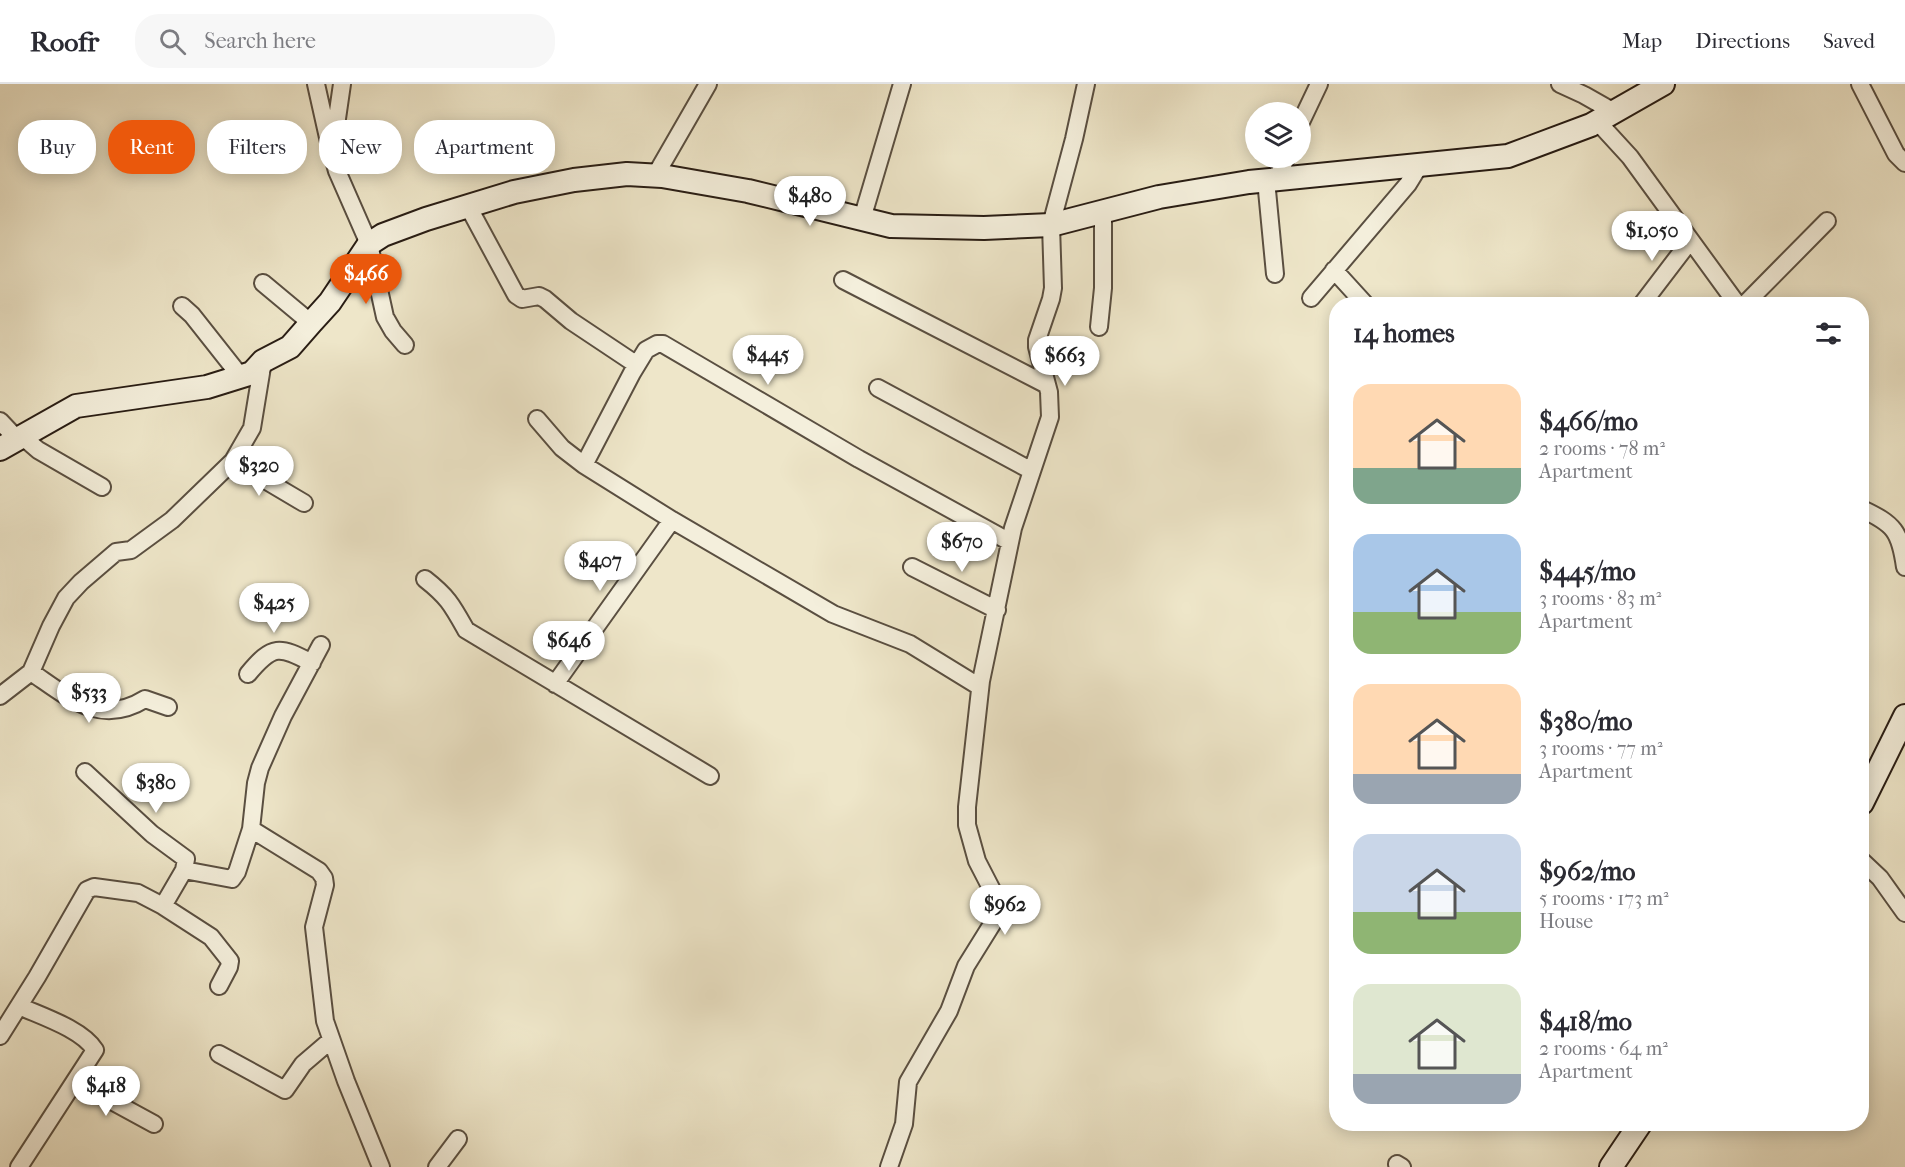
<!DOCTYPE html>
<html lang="en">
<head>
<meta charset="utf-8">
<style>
  body { margin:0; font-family:"IM FELL French Canon",serif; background:#f7f7f7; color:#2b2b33; height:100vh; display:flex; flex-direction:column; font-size:22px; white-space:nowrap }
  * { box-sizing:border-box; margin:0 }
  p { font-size:20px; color:#7c7c81 }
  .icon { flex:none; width:33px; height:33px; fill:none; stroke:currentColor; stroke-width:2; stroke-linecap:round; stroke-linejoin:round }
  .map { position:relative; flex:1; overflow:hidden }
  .sheet { position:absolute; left:1329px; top:213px; width:540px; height:834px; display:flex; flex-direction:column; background:#fff; border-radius:24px; box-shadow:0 3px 15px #0003 }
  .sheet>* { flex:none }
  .guide { position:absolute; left:18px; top:36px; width:570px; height:54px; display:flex; gap:12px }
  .buttons { position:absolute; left:1245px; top:18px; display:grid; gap:12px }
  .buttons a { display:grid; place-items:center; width:66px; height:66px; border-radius:50%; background:#fff; box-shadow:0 3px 15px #0003; font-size:30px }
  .price { position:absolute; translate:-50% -51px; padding:0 14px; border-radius:21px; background:#fff; color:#222; font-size:20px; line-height:39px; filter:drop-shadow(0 2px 3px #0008) }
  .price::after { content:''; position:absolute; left:50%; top:36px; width:18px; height:14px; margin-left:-9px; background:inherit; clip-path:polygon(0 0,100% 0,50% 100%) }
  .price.on { background:#ea580c; color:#fff }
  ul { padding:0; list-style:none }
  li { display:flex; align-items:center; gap:18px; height:150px; padding:0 24px }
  li span { display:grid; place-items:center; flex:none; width:168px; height:120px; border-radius:18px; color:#555 }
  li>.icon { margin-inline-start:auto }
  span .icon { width:72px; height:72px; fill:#fffc; stroke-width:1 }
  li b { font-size:26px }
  h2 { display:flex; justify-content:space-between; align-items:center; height:72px; padding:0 24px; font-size:26px }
  .pill { padding:0 21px; border-radius:24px; background:#fff; box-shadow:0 3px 15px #0003; font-size:21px; line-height:54px }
  .pill.on { background:#ea580c; color:#fff }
  header { display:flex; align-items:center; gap:36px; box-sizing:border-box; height:84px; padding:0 30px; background:#fff; border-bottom:2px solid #e1e1e2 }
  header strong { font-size:28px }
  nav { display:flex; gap:33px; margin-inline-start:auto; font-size:21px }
  .search { width:420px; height:54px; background:#f7f7f7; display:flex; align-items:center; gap:15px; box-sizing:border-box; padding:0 21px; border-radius:24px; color:#7c7c81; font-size:22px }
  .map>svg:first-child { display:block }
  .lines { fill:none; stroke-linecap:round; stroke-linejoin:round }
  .street-casing { stroke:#5a4f41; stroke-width:20 }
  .secondary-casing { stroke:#291d14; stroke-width:26 }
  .street { stroke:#f4efdc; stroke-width:16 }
  .secondary { stroke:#f4efdc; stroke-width:22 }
</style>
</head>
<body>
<header>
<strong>Roofr</strong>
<div class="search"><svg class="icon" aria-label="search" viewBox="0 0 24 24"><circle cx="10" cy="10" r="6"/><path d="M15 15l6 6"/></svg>Search here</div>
<nav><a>Map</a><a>Directions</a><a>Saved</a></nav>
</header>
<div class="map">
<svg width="1905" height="1083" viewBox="0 0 1905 1083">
  <rect width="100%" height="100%" fill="#eee6c9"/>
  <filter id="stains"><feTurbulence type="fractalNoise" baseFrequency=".00333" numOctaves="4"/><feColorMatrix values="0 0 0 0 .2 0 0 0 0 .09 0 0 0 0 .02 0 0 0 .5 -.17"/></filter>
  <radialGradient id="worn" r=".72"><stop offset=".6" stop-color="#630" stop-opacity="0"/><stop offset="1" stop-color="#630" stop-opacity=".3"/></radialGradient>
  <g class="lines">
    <g class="street-casing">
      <path id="street" d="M316,0L329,58
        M342,0L332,69L337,87L369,160L385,233L393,247L405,261
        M1560,0L1584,11L1614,28
        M1860,0L1896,70L1905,79
        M1597,37L1630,73L1737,220
        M1300,40L1319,0
        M655,92L708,0
        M1277,95L1286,74
        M1266,96L1275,190
        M468,122L516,211L522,215L539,212L545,215L571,237L637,281
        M862,135L902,0
        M1334,186L1365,220
        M843,196L1047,301
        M263,199L311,239
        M1311,214L1408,100L1419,82
        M1642,220L1690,157
        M1745,220L1827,137
        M182,222L192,231L241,293
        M1099,243L1103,204V127
        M878,304L1032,387
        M537,335L562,364L584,381L672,436L833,530L910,560L980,603
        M0,337L18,356
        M23,353L38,366L102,403
        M233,377L304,419
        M584,381L632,289L646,266L657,260H663L859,375L1010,458
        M1862,425C1894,440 1900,447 1905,483
        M912,483L997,526
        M425,495C448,513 452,521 466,546L710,692
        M31,588C68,613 100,643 145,615L168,623
        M248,590C273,560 279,562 312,579
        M555,600L672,436
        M0,612L31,588L51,542L66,514L81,498L116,468L131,466L172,436L233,377L252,344L263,277
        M85,688L152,750L186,775L184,786
        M251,745L319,787L324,794L325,801L314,843L325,937L346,997L381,1083
        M1862,777L1880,794L1905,829
        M163,822L184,786L232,795L237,788L251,745L256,699L260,684L283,632L321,561
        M19,922C41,932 82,945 95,966L19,1083
        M0,952L37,893L87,806L94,803L138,809L163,822L211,853L230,877L229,883L219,902
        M219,970L285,1006L303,980L331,956
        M75,997L154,1040
        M1397,1080L1402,1083
        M437,1083L458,1055
        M889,1083L904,1040L908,998L949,927L966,882L994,837L993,808L977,777L967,741V723L981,597L1013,444L1050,333L1049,308L1037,263V256L1051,215L1053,204L1051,141L1074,55L1086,0"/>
    </g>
    <g class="secondary-casing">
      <path id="secondary" d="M0,365L76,322L207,303L252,289L263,277L290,263L311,239L330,218L369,160L383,151L426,135L514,108L574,96L627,90L662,92L748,107L891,142L984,144L1051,141L1159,113L1249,98L1508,72L1591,41L1663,0
        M1862,719L1905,632
        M1611,1083L1640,1040"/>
    </g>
    <use href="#street" class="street"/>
    <use href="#secondary" class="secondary"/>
  </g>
  <rect width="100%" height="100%" filter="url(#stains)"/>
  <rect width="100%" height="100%" fill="url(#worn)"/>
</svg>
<div class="buttons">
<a><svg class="icon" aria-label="layers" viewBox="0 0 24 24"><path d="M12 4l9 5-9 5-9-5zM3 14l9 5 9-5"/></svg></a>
</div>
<b class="price" style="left:810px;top:143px">$480</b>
<b class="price" style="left:1652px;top:178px">$1,050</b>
<b class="price on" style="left:366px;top:221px">$466</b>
<b class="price" style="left:768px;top:302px">$445</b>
<b class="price" style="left:1065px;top:303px">$663</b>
<b class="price" style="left:259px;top:413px">$320</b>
<b class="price" style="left:962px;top:489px">$670</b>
<b class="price" style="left:600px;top:508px">$407</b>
<b class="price" style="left:274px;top:550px">$425</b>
<b class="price" style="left:569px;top:588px">$646</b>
<b class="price" style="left:89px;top:640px">$533</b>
<b class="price" style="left:156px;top:730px">$380</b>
<b class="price" style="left:1005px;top:852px">$962</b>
<b class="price" style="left:106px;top:1033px">$418</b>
<div class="guide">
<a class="pill">Buy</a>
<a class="pill on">Rent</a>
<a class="pill">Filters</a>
<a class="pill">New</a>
<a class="pill">Apartment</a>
</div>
<section class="sheet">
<h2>14 homes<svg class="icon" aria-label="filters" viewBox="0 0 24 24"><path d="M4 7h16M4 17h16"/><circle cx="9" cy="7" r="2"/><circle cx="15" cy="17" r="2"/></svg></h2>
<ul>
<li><span style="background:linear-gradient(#ffd9b3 70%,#7fa58c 0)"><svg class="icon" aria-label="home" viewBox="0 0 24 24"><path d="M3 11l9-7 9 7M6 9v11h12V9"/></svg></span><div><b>$466/mo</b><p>2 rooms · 78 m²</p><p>Apartment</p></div></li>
<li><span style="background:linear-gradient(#a9c7e8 65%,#8fb573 0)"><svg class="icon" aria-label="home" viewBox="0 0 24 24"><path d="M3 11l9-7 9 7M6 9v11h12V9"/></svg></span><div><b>$445/mo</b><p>3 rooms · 83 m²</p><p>Apartment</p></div></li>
<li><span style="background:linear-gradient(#ffd9b3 75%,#9aa5b1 0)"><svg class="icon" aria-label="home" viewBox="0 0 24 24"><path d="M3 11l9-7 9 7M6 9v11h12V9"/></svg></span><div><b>$380/mo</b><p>3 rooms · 77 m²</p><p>Apartment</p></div></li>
<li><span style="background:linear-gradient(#c9d6e8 65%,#8fb573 0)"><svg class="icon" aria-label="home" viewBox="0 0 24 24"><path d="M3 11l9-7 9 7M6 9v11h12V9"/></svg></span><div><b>$962/mo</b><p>5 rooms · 173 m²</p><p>House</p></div></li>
<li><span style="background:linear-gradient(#dfe7d0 75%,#9aa5b1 0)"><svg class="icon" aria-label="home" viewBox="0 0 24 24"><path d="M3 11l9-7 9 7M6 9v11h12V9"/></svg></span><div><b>$418/mo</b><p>2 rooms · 64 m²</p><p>Apartment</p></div></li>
</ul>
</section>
</div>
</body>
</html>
